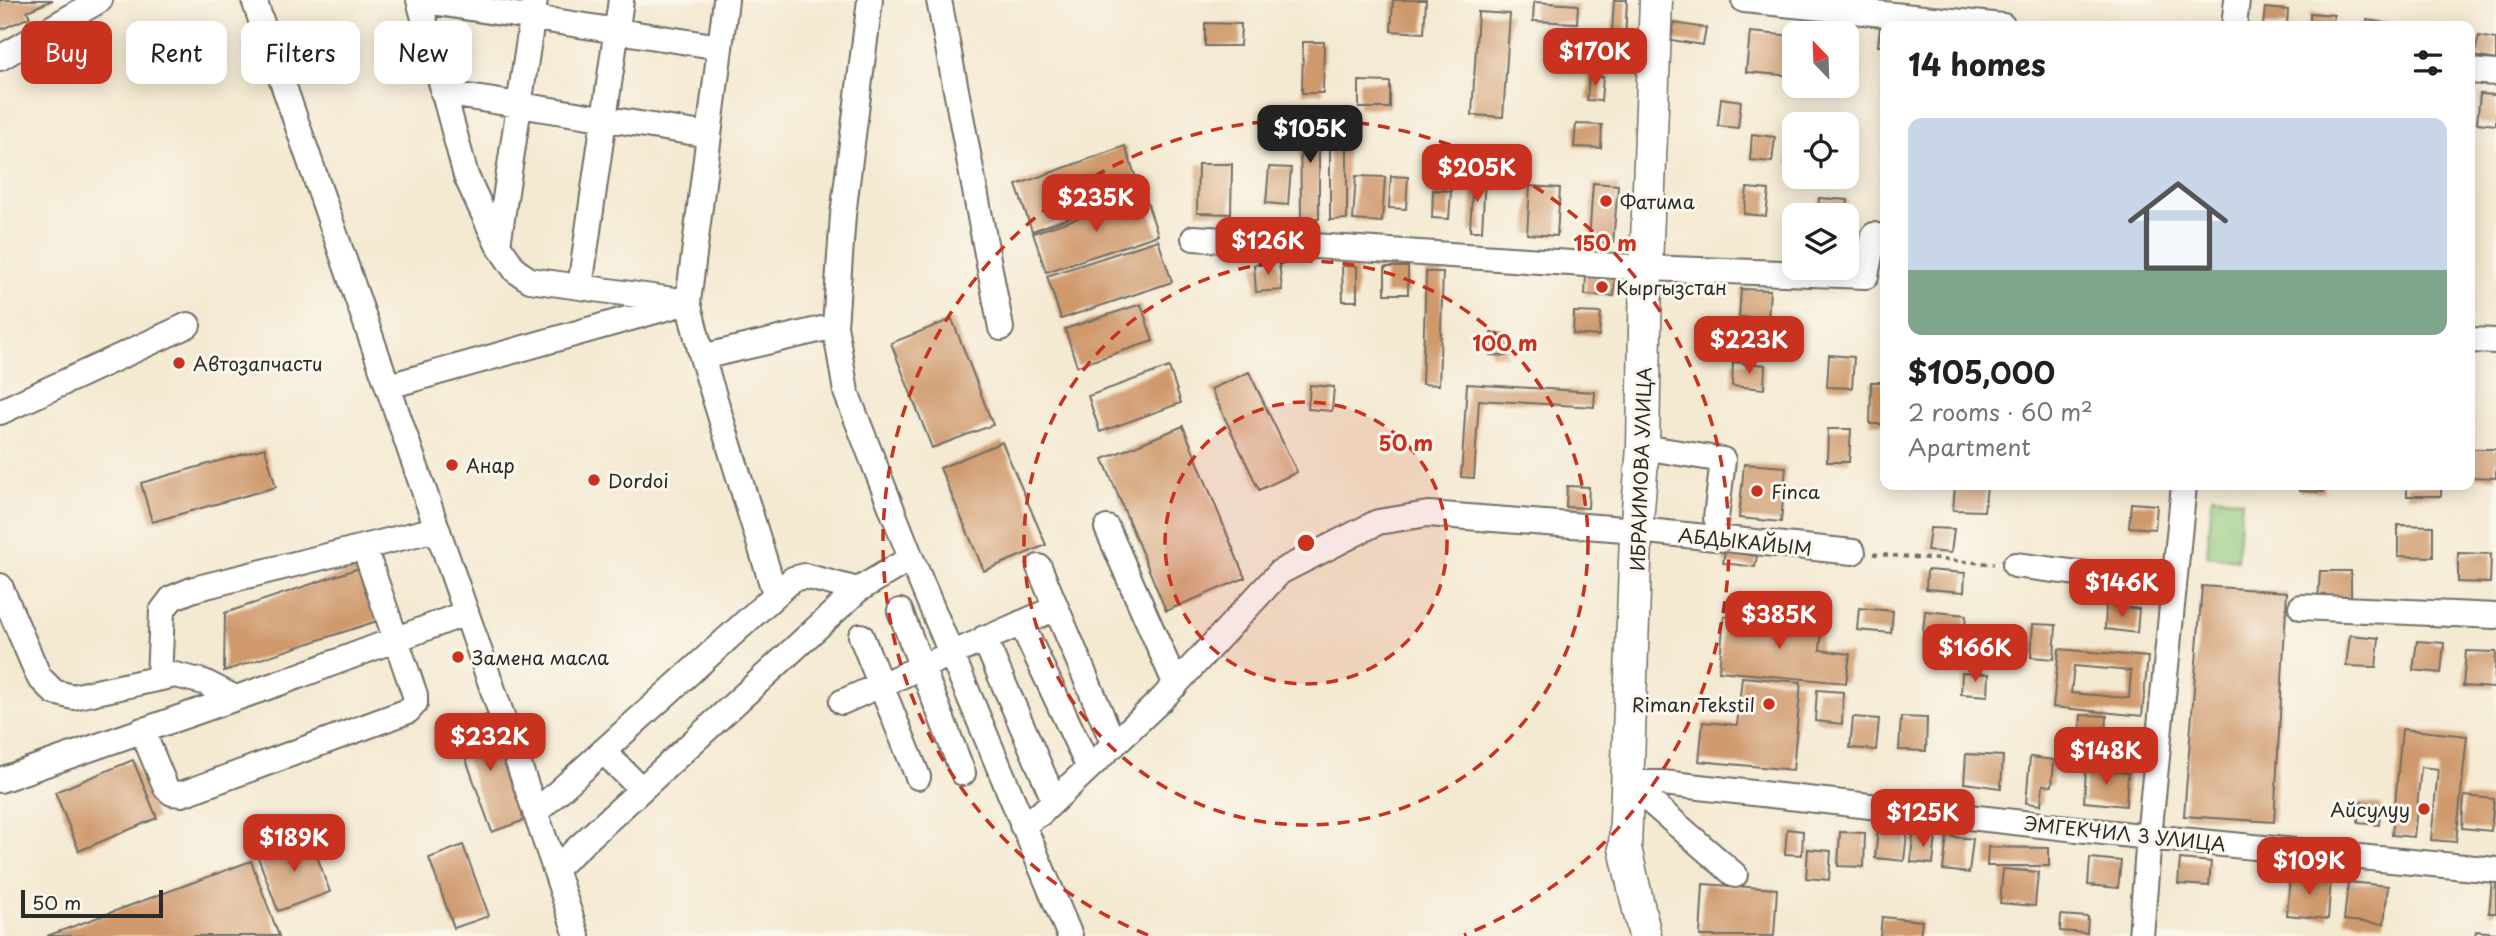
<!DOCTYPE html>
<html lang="en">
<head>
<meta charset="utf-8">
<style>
  body { margin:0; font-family:"Playpen Sans",sans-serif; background:#f2f2f2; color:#202124; height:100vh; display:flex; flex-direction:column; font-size:26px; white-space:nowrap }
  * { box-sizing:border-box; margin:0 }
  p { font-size:23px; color:#757577 }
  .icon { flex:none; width:38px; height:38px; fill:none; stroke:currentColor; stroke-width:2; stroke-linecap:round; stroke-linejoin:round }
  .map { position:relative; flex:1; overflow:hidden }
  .drawer { position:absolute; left:1880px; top:21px; width:595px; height:469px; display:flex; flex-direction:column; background:#fff; border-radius:14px; box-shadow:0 4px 18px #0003 }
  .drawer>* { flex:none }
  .top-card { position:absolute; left:21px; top:21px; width:665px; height:63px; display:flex; gap:14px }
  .needle { width:46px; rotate:337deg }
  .fabs { position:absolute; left:1782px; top:21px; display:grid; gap:14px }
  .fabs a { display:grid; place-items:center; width:77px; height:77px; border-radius:14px; background:#fff; box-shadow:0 4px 18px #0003; font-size:35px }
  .scale { position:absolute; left:21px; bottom:18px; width:142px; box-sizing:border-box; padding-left:7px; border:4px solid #2b2b2b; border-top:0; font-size:19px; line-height:24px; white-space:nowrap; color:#2b2b2b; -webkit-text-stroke:5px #fbf7ec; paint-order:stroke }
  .price { position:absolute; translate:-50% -60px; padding:0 16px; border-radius:14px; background:#c8321e; color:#fff; font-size:23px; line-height:46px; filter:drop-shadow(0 2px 4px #0008) }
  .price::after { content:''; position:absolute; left:50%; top:42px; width:21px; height:16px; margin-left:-10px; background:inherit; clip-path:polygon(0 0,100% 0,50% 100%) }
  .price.selected { background:#222; color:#fff }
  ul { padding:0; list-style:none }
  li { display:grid; align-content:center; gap:14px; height:371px; padding:0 28px }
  li span { display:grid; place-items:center; height:217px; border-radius:14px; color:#555 }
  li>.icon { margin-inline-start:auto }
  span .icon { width:126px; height:126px; fill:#fffc; stroke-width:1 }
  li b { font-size:30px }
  h2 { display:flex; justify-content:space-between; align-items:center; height:84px; padding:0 28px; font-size:30px }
  .pill { padding:0 24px; border-radius:14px; background:#fff; box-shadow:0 4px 18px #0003; font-size:24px; line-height:63px }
  .pill.selected { background:#c8321e; color:#fff }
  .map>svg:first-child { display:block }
  .green { fill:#92c87b; stroke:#5e7a53; stroke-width:2 }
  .building { fill:#cf996c; fill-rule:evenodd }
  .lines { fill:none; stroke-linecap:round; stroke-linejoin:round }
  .minor-casing { stroke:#716e65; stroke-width:28 }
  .major-casing { stroke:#716e65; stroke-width:35 }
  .path { stroke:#716e65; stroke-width:3.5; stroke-dasharray:5 5; stroke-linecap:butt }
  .minor { stroke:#fff; stroke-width:24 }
  .major { stroke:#fff; stroke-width:32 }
  .ring { fill:none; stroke:#c8321e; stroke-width:3.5; stroke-dasharray:12 9 }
  .poi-dot { fill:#c8321e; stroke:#fbf7ec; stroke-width:2.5 }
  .labels { text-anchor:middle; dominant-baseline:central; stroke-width:6; stroke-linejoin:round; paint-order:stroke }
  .poi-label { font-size:19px; fill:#2b2b2b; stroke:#fbf7ec; text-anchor:start }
  .street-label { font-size:19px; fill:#2b2b2b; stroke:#fbf7ec }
  .centre { fill:#c8321e; stroke:#fbf7ec; stroke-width:3.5 }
  .ring-label { font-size:21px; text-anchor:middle; font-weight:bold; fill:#c8321e; stroke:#fbf7ec; stroke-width:6; stroke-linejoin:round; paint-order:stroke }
</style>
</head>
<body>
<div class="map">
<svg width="2496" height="936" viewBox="0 0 2496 936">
  <rect width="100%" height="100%" fill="#fbf7ec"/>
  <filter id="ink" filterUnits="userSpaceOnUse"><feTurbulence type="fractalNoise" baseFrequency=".0143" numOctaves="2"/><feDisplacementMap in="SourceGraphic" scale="14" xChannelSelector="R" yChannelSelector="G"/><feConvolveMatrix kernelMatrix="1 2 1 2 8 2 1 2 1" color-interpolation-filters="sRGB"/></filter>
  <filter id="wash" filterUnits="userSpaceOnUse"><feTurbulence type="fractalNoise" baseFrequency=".00686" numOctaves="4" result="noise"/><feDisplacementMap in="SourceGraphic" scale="28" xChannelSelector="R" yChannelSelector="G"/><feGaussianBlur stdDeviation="1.57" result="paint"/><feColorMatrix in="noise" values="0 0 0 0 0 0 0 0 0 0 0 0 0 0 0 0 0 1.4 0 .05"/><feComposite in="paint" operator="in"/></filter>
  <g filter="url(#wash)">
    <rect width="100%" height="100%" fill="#f4e9d1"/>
    <path class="green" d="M2212,496L2242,500L2237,560L2207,556Z"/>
    <g id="blocks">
      <path class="building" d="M0,0H53L27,11L30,17L0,30Z
        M1393,0H1426L1424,33L1391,31Z
        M1614,0H1627L1624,62H1610Z
        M1534,2L1578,5L1577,23L1533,21Z
        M2265,8L2288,10L2287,26H2263Z
        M1478,12L1510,14L1503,117L1472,115Z
        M2310,13L2334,15L2332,26H2310Z
        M1881,20L1885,26V46H1878Z
        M2367,20L2391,24L2390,26H2366Z
        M1205,23L1241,24L1240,46H1205Z
        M1674,23L1706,28L1703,45L1671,40Z
        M1750,32L1794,36V76L1746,72Z
        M2469,35H2473L2471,52H2469Z
        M2479,36L2496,39V60L2474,56Z
        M1303,42H1324L1323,93H1302Z
        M1589,76L1603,77L1601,101L1587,100Z
        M1359,81L1390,82V108H1359Z
        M2480,94L2496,95V125L2477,123Z
        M1721,98L1741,101L1738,128L1718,126Z
        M1300,112H1319V219H1301Z
        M1330,116H1347V219L1330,220Z
        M1576,124L1602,125L1601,148L1574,147Z
        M1752,134L1775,137L1772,162L1750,160Z
        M1789,137H1794V165L1787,164Z
        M1125,146L1141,192L1032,231L1016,185Z
        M1198,164H1232L1231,214L1197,213Z
        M1269,167L1291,168L1288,205L1266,203Z
        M1356,176L1385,177L1382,222L1353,220Z
        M1391,176L1408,177L1406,209L1389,208Z
        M1473,176L1485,177L1482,231H1470Z
        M1593,183L1618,185L1613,243L1589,241Z
        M1530,186L1560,188L1557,236L1527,234Z
        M1747,188L1769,190L1766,216L1744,214Z
        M1433,190L1451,191L1449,219L1432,218Z
        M1145,196L1158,235L1046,272L1033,233Z
        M1819,198L1848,200L1846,215H1818Z
        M1158,240L1172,282L1061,319L1047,276Z
        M1279,262L1282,290L1256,292L1254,265Z
        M1342,266H1357V301H1343Z
        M1385,267H1408V294H1385Z
        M1426,272H1443L1439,385L1422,384Z
        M1586,275L1615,277L1614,296L1585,295Z
        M1741,289L1770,290L1768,319L1739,317Z
        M1141,304L1153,341L1077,366L1065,329Z
        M1574,312L1601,313L1599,336L1573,334Z
        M952,319L993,425L932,448L891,343Z
        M1491,333L1508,334L1506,356L1490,355Z
        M1829,355L1854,357L1852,388L1827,387Z
        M1733,362L1765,365L1764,389L1732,386Z
        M1169,367L1181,403L1100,432L1088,396Z
        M1249,372L1297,472L1259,490L1211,389Z
        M1871,382H1885V424H1870Z
        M1467,384L1595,392L1594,407L1479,400L1474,478L1461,477Z
        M1310,385L1334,387L1332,411L1308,409Z
        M1183,426L1245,578L1166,611L1103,459Z
        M1828,429H1851L1849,462H1827Z
        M1002,442L1046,545L984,571L940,468Z
        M265,448L276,487L152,522L141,483Z
        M2471,449H2496V478L2470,477Z
        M1744,464L1786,467L1781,522L1739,518Z
        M1955,485L1987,487L1984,511L1953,510Z
        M2299,485H2324V492L2299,491Z
        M2407,485H2441V496H2407Z
        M1567,486L1589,487L1588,508L1566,507Z
        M2131,503L2157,505L2155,529L2129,527Z
        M2398,525L2433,526V557L2398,556Z
        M1930,528L1954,529L1951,553L1927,551Z
        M1725,551L1757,556L1755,567L1723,563Z
        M2458,553L2491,554L2490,583L2458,582Z
        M359,568L377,621L224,671L225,613Z
        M1927,570L1965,573L1964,592L1926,589Z
        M2320,571H2351V603L2318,602Z
        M2202,586L2287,592L2274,822L2184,816Z
        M2106,605L2139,609L2137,633L2105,629Z
        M1859,608L1893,611L1891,633L1857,630Z
        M1925,611L1966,615L1964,637L1923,632Z
        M1724,616L1822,625L1820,650L1850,654L1846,683L1719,671Z
        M2033,624L2056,625L2054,659L2031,657Z
        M2350,635L2379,638L2376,667L2346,666Z
        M2417,641L2444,643L2441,673L2413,670Z
        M2059,649L2148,657L2142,716L2053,707ZM2074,666L2131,671L2129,698L2071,693Z
        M2466,651L2496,652L2494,688L2463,686Z
        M1962,673L1989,674L1988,696L1961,694Z
        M1742,677L1801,682L1793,770L1699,761L1703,722L1737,725Z
        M1817,690L1843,692L1842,724L1815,721Z
        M487,715L525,820L492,832L454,726Z
        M2081,715L2107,716L2105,751L2079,750Z
        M1853,717L1879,719L1876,750L1850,748Z
        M1901,717L1927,718L1926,751L1899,750Z
        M2402,729L2467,736L2456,842L2431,840L2438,769L2421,767L2414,837L2392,835Z
        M1966,754L2003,756L2001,788L1964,783Z
        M2030,757L2054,760L2052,786L2043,785L2041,805L2026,803Z
        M133,760L157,818L79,851L55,792Z
        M2086,768L2128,773L2126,806L2084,802Z
        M2464,796L2494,799L2491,831L2462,828Z
        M2359,802L2381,804L2379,825L2358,823Z
        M1787,829L1803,831L1802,855L1785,854Z
        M1878,830L1907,833L1904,861L1875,858Z
        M1840,832L1865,833L1864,867L1838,866Z
        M1913,834L1936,836L1933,864L1911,862Z
        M1947,836L1973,839L1969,873L1943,870Z
        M310,837L330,892L278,911L258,857Z
        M463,845L489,916L454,928L429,858Z
        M1988,847L2049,848V866H1987Z
        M1808,849L1831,851L1829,880L1806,878Z
        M2090,858L2121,861L2118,888L2088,885Z
        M2180,859L2211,862L2209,886L2178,884Z
        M251,861L279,936H47Z
        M2003,869L2038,872L2035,906L2000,903Z
        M2290,874L2331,878L2328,919L2287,915Z
        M2492,881H2496V913H2489Z
        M2348,882L2388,886L2384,924L2344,920Z
        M1703,884L1777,889L1774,936H1700Z
        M2061,915L2088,917L2087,933L2060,931Z
        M1882,917L1922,921L1920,936H1880Z
        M2476,931L2496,933V936H2475Z"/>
    </g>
  </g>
  <g filter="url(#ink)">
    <use href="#blocks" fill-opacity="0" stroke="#716e65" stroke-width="2"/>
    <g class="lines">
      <g class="minor-casing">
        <path id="minor" d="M254,0L555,869
          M419,0L466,176L498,245L516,271L530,280L688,302
          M419,0L720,47
          M726,0L688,302L702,357L775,594
          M870,0L843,215L835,326L846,392L911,558L1070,936
          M939,0L1001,328
          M1744,0L2003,26
          M2234,26L2237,0
          M0,58L100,0
          M2469,71L2496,73
          M443,93L709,135
          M1194,238L1646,268L1866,276L1874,235
          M498,245L535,0
          M580,287L621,0
          M2469,340L2496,341
          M702,357L835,326
          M389,386L677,305
          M0,412L188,325
          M1643,447L1723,460L1716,518
          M1107,528L1176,685
          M2015,565L2173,585
          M1039,567L1114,745
          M0,586L39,677L54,692L73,697L175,675L204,682L235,698
          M2301,607L2496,616
          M900,611L963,773
          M1021,623L1089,768
          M861,636L918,777
          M984,638L1054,800
          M159,678L162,611L172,598L194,589L436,529
          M842,702L1056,608
          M142,730L166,788L172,793L182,794L408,711L415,703V695L364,547
          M603,751L641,789
          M0,780L288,680L466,613
          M1629,783H1663L2149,837L2496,870
          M1629,783L1735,875
          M535,813L793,579L805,576L858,590
          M1022,825L1041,813L1163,698L1280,572L1378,522L1428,514L1637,530L1853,552
          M577,936L555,869L858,590L911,558
          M2141,936L2149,837L2184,485"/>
      </g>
      <g class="major-casing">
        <path id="major" d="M1645,936L1625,848L1636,534L1643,447L1646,268L1656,0"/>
      </g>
      <path class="path" d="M1873,554L1994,564"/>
      <use href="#minor" class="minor"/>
      <use href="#major" class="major"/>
    </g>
  </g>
  <circle cx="1306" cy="543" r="141" fill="#c8321e" fill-opacity=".12"/>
  <g class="ring">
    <circle cx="1306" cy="543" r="141"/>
    <circle cx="1306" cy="543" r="282"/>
    <path d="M1148 935A423 423 0 1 1 1464 935"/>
  </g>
  <g class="poi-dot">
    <circle cx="1606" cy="201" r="7"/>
    <circle cx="1602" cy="287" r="7"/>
    <circle cx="179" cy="363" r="7"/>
    <circle cx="452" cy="465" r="7"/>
    <circle cx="594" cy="480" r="7"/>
    <circle cx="1757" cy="491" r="7"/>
    <circle cx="458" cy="657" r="7"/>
    <circle cx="1769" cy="704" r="7"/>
    <circle cx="2424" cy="809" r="7"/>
  </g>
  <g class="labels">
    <g class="poi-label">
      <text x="1620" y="201">Фатима</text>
      <text x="1616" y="287">Кыргызстан</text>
      <text x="193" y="363">Автозапчасти</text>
      <text x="466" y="465">Анар</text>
      <text x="608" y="480">Dordoi</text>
      <text x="1771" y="491">Finca</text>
      <text x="472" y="657">Замена масла</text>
      <text x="1755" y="704" text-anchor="end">Riman Tekstil</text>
      <text x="2410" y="809" text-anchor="end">Айсулуу</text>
    </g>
    <g class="street-label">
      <text transform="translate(1640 469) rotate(-88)">ИБРАИМОВА УЛИЦА</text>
      <text transform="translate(1745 541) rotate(6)">АБДЫКАЙЫМ</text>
      <text transform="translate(2125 833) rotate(6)">ЭМГЕКЧИЛ 3 УЛИЦА</text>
    </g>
  </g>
  <circle cx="1306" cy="543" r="10" class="centre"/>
  <g class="ring-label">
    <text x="1605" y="251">150 m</text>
    <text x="1505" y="351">100 m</text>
    <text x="1406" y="451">50 m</text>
  </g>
</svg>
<div class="fabs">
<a><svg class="needle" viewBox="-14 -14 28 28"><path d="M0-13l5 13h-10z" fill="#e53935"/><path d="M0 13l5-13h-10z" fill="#757577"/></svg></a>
<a><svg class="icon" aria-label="locate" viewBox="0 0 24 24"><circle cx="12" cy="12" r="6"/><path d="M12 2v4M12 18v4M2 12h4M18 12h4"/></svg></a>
<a><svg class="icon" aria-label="layers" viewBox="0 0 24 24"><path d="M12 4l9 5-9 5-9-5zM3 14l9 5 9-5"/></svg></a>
</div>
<div class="scale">50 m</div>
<b class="price" style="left:1595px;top:88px">$170K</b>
<b class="price selected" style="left:1310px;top:165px">$105K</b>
<b class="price" style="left:1477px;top:204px">$205K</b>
<b class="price" style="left:1096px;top:234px">$235K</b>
<b class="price" style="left:1268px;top:277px">$126K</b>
<b class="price" style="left:1749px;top:376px">$223K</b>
<b class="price" style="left:2122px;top:619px">$146K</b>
<b class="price" style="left:1779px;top:651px">$385K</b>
<b class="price" style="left:1975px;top:684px">$166K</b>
<b class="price" style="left:490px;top:773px">$232K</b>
<b class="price" style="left:2106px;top:787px">$148K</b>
<b class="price" style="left:1923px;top:849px">$125K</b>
<b class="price" style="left:294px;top:874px">$189K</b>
<b class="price" style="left:2309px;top:897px">$109K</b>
<div class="top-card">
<a class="pill selected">Buy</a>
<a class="pill">Rent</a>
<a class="pill">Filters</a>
<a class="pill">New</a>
</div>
<section class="drawer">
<h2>14 homes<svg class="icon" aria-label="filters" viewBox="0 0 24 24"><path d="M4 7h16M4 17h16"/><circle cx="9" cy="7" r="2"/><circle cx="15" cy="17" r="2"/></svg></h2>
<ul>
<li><span style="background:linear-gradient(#c9d6e8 70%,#7fa58c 0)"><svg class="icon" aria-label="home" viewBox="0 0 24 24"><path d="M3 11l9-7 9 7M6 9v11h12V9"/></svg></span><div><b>$105,000</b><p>2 rooms · 60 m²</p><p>Apartment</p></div></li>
</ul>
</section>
</div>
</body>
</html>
